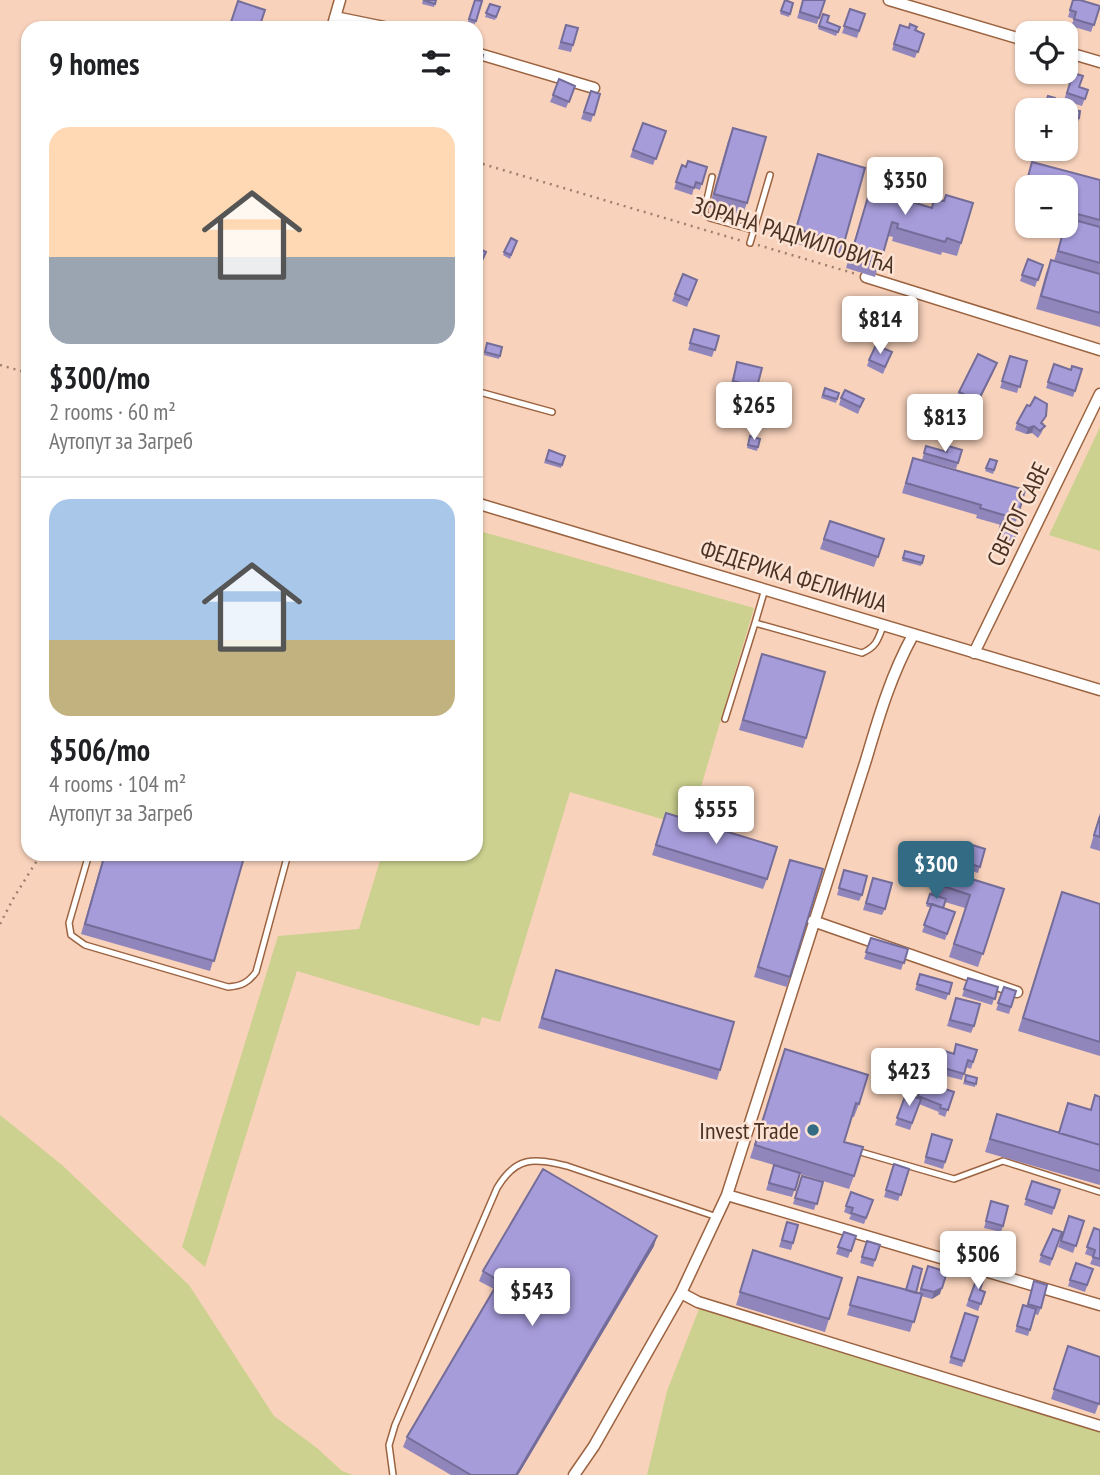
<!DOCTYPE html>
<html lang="en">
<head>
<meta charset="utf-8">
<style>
  body { margin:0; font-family:"PT Sans Narrow",sans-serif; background:#f2f2f2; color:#202124; height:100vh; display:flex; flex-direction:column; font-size:26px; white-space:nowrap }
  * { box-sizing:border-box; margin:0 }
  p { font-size:23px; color:#757577 }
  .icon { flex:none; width:38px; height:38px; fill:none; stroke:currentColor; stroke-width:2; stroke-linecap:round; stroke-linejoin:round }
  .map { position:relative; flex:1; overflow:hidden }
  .panel { position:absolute; left:21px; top:21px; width:462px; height:840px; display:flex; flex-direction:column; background:#fff; border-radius:21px; box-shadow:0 2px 5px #0004 }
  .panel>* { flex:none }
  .controls { position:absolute; left:1015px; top:21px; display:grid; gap:14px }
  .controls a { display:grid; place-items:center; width:63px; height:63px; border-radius:14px; background:#fff; box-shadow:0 2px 5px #0004; font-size:35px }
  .price { position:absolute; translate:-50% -60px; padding:0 16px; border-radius:7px; background:#fff; color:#222; font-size:23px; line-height:46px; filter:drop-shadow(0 2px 4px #0008) }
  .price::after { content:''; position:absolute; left:50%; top:42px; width:21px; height:16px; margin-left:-10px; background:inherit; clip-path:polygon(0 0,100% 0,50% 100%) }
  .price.current { background:#336a84; color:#fff }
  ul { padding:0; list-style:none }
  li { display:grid; align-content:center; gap:14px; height:371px; padding:0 28px }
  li+li { border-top:2px solid #e0e0e0 }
  li span { display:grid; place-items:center; height:217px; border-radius:21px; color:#555 }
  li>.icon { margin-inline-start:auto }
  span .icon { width:126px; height:126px; fill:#fffc; stroke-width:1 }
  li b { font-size:30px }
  h2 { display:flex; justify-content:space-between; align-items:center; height:84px; padding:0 28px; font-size:30px }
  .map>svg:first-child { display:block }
  .green { fill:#ccd18f }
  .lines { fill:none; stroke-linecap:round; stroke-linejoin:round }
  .lane-casing { stroke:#9b6340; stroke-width:8 }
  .street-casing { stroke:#9b6340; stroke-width:13 }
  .path { stroke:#9f806d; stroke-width:2.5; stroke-dasharray:2 5; stroke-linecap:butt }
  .lane { stroke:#fff; stroke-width:5 }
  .street { stroke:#fff; stroke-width:10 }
  .wall { fill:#9086bb }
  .shaded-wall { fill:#756d99 }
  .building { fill:#a79cda; stroke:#756d99; stroke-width:2 }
  .poi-dot { fill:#336a84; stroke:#fce2d3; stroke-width:2.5 }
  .labels { text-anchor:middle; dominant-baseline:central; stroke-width:5; stroke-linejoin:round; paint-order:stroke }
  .street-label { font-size:24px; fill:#4b3223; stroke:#fce2d3 }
  .poi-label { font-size:24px; fill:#4b3223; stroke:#fce2d3; text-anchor:end }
</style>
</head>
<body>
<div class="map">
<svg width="1100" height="1475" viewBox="0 0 1100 1475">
  <rect width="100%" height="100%" fill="#f8d2bb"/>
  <path class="green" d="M1100,427V551L1049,535Z
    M476,530L754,608L689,827L570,792L500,1022L482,1017L479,1026L297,971L205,1267L182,1247L278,936L359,929L382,854H476Z
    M0,1115L62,1165L189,1285L274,1416L317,1448L342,1471L353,1475H0Z
    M699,1309L1100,1426V1475H647L667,1391Z"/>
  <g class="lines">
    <g class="lane-casing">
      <path id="lane" d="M712,177L704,213L710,218L753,230
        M750,243L770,175
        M476,391L552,412
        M765,589L755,623L862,653C876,647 878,640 883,626
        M725,719L755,623
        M89,854L69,923L71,935L85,945L228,987C241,986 248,983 256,972L288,854
        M857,1151L954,1179L1003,1161L1100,1192
        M393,1475L389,1445L395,1425L497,1188C516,1156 533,1158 567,1166L717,1217"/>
    </g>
    <g class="street-casing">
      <path id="street" d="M889,0L1027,41
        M335,17L389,28
        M332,28L340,0
        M1066,52L1100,62
        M476,53L594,88
        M866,277L1100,350
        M476,503L1100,690
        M974,653L1100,394
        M813,921L1017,992
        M727,1195L1100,1305
        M681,1293L698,1302L1100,1426
        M574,1475L594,1446L681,1293L727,1195L866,760C879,716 891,675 913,635"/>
    </g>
    <path class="path" d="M476,162L742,241
      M758,245L856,274
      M0,365L28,373
      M0,924L13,899L41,854"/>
    <use href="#lane" class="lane"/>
    <use href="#street" class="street"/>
  </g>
  <path class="wall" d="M423,0H436L434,7L422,4Z
    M475,0L482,1L475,24L468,22Z
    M785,0L793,3L789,17L780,14Z
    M803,0H825L817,24L797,18Z
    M1073,0L1100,6L1091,32L1071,26L1074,19L1068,17Z
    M238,1L259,28H229Z
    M490,4L500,7L495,20L485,17Z
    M850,9L865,14L857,38L842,33Z
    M823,14L827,22L840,27L836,36L818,29Z
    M566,25L578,28L571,52L558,49Z
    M900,25L924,34L915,58L892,50Z
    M1073,73L1079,87L1088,90L1082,106L1064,100Z
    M575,86L566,108L550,102L553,95Z
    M591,91L600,94L591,122L581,119Z
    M1067,109L1079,118L1078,122L1066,120Z
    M643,123L666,131L653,165L630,157Z
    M733,128L747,203L742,216L709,207L728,141Z
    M818,154L844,243L839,256L791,242Z
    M1032,162L1100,180V327L1036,309L1046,273L1051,260L1054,261L1063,231L1064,226H1066V187H1027V215L1017,212Z
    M682,165L686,167H707L700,190L694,188L692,195L674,189Z
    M877,166L899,198L931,208L934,199L961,243L957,256L942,252L941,255L892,241L893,237L888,236L875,277L846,268Z
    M511,238L517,241L510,259L503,255Z
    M1028,259L1043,265L1035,287L1020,281Z
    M683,274L697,280L687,307L672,301Z
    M694,329L719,336L712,357L688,350Z
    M487,343L502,347L499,359L484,355Z
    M1010,356L1027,361L1017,393L1000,388Z
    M889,359L883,374L867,366L869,360Z
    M737,362L757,387L755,393L730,387Z
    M1054,364L1071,370L1082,369L1073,397L1046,388Z
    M993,373L974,411L955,401L959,392Z
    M825,388L839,393L836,403L821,398Z
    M841,398L864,399L858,414L839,405Z
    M1017,423H1044L1042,432L1038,438L1032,433L1026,434L1015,430Z
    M750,436L760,439L757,451L747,448Z
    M926,446L947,452L962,450L956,469L922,460Z
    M549,450L565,456L561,468L544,463Z
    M913,458L1017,519L1013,528L1017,529L1011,547L995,543L1001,525L976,518L977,515L902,493Z
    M990,459L997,461L993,474L985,471Z
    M830,521L884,539L874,567L820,549Z
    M905,551L924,556L921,566L902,561Z
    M762,654L806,738L803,748L739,730Z
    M666,813L767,879L763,889L652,855Z
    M1100,813V851L1090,848Z
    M966,843L985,849L978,873L958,867Z
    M104,854H245L210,971L81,934Z
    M790,860V977L787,987L754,977Z
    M939,869L1004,889L978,967L949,957L965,908L945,902L943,908L955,912L945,940L922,932L931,908L926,906Z
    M844,870L862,895L859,901L837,895Z
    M873,878L885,909L882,915L863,910Z
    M1062,892L1100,904V1056L1018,1031Z
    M871,938L908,949L901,970L864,959Z
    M556,970L720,1070L717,1080L538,1028Z
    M920,974L952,983L946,1000L915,990Z
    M968,978L998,987L992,1005L962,996Z
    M1004,987L1016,991L1009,1014L996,1010Z
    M956,998L974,1026L971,1033L947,1026Z
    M956,1044L977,1050L971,1069L966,1067L962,1080L938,1074L945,1051L953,1054Z
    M785,1049L859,1104L854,1117H852L844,1142L854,1176L849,1189L800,1174L792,1197L766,1190L774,1165L750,1158Z
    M906,1065L921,1069L914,1091L906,1088L908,1083L901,1080Z
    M966,1075L977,1078L975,1087L963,1084Z
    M922,1085L940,1092H954L945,1117L938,1114L939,1112L919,1104L910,1130L895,1125L906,1094L917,1098Z
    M1095,1095L1100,1097V1185L985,1152L997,1114L1059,1132L1068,1103L1090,1110Z
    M952,1140L943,1169L924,1163L930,1141Z
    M894,1164L909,1169L898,1201L884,1197Z
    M802,1176L823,1182L814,1210L793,1204Z
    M1032,1181L1060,1190L1052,1215L1024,1205Z
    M851,1192L873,1200L864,1224L849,1219L851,1215L844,1212Z
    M991,1201L1003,1226L1001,1232L984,1228Z
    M1069,1216L1084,1221L1073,1253L1058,1247Z
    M787,1222L798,1225L791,1250L779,1247Z
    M1094,1228L1100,1230V1267L1090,1264L1093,1257L1085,1254Z
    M844,1232L856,1236L848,1258L836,1254Z
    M1062,1232L1050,1266L1039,1262L1041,1255Z
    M867,1241L880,1245L873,1267L860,1263Z
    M654,1246L518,1475H451L403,1447L407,1437L494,1289L479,1281L483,1271Z
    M753,1250L829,1319L825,1332L736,1305Z
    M1076,1263L1093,1269L1085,1292L1068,1286Z
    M913,1266L916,1293H919L928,1266L940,1294L932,1299L921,1296L910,1332L847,1315L858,1277L906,1290Z
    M978,1275L980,1290L985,1292L978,1311L966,1306Z
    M1032,1288L1041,1308L1038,1315L1035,1314L1028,1336L1015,1332L1023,1305L1027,1306Z
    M965,1313L978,1317L962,1367L949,1363Z
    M1068,1346L1100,1401L1095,1414L1051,1399Z"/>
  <path class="shaded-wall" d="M997,363L993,373L974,411L978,401Z
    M1034,426L1032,433L1026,434L1028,428Z
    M657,1236L654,1246L518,1475H516Z
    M942,1288L940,1294L932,1299L934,1292Z"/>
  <path class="building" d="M423,0H436L435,4Z
    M475,0L482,1L476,21L469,19Z
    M785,0L793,3L790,14L781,11Z
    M803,0H825L819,18L800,12Z
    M1073,0H1080L1100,6L1094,25L1074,19L1076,12L1070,10Z
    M238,1L265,10L259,28H249L231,22Z
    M490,4L500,7L496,17L486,13Z
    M850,9L865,14L859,31L844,26Z
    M823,14L829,16L827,22L840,27L838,32L819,26Z
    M910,24L917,27L915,30L924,34L918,52L894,44L900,25L909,28Z
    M566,25L578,28L573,45L561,42Z
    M476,53L483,55L479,71L476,70Z
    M1073,73L1083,76L1079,87L1088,90L1085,99L1067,93Z
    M559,79L575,86L569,102L553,95Z
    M591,91L600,94L594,115L584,112Z
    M1048,96L1055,98L1051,110H1043Z
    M1067,109L1080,111L1079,118L1066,116Z
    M643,123L666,131L656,159L633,150Z
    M733,128L766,137L747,203L714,194Z
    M818,154L865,168L844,243L796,229Z
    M688,161L707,167L702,184L696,182L694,188L676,182L682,165L686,167Z
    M1032,162L1100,180V220L1066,211V187H1027V200L1022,199Z
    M877,166L906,175L899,198L932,208L934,199L944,201L946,195L973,203L961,243L947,238L945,242L897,228L898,224L892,222L880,264L851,255Z
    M1067,218L1100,227V263L1058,251Z
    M511,238L517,241L511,255L504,252Z
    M478,248L486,252L479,267L476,265V253Z
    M1028,259L1043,265L1038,280L1022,275Z
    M1051,260L1100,274V313L1041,296Z
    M683,274L697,280L689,300L675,294Z
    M694,329L719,336L715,350L690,343Z
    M487,343L502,347L500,356L485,352Z
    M876,345L892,352L885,367L869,360Z
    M978,354L997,363L978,401L959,392Z
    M1010,356L1027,361L1020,387L1002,381Z
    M737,362L762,368L757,387L733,381Z
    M1054,364L1071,370L1072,366L1082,369L1075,391L1048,382Z
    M825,388L839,393L837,399L823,395Z
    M845,390L864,399L860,407L841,398Z
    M1035,397L1047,404L1046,416L1041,423L1045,426L1040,431L1034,426L1028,428L1017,423L1027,405L1030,406Z
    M750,436L760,439L758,447L748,445Z
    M926,446L947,452L948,446L962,450L958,463L924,453Z
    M549,450L565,456L562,465L546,460Z
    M913,458L1025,490L1017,519L980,508L981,505L906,483Z
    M990,459L997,461L994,470L986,468Z
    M830,521L884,539L878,557L824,539Z
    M1001,524L1017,529L1014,541L998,536Z
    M905,551L924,556L922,563L903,558Z
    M762,654L825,672L806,738L743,720Z
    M666,813L777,847L767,879L656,845Z
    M1100,816V837L1094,835Z
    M966,843L985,849L980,867L961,861Z
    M105,854H245L214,961L85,924Z
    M790,860L823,869L790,977L758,967Z
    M939,869L1004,889L983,954L954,944L970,895L934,883Z
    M844,870L867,876L862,895L839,888Z
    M873,878L892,883L885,909L866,903Z
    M1062,892L1100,904V1042L1023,1018Z
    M930,894L946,899L943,908L927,903Z
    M932,904L955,912L947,934L924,925Z
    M871,938L908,949L904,963L866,952Z
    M556,970L734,1022L720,1070L542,1018Z
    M920,974L952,983L949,994L917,984Z
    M968,978L998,987L995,999L964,989Z
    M1004,987L1016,991L1011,1007L998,1003Z
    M956,998L980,1004L974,1026L950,1020Z
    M956,1044L977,1050L973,1062L968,1060L964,1074L941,1067L945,1051L954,1054Z
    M785,1049L868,1075L859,1104L856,1103L844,1142L863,1147L854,1176L755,1145Z
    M906,1065L921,1069L916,1084L909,1082L910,1076L904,1074Z
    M966,1075L977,1078L976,1084L965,1081Z
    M922,1085L940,1092L942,1088L954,1092L948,1110L940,1108L941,1105L918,1096Z
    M906,1094L921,1099L912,1123L897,1118Z
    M1095,1095L1100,1097V1145L1059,1133L1068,1103L1091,1110Z
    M997,1114L1100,1145V1171L990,1139Z
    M932,1134L952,1140L945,1162L926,1157Z
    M894,1164L909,1169L901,1195L886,1190Z
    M774,1165L800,1173L795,1190L769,1183Z
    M543,1169L657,1236L516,1475H471L407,1437L499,1281L483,1271Z
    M802,1176L823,1182L817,1204L795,1198Z
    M1032,1181L1060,1190L1054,1208L1026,1199Z
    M851,1192L873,1200L866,1218L851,1213L853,1208L846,1206Z
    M991,1201L1008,1206L1003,1226L986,1221Z
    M1069,1216L1084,1221L1076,1246L1061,1241Z
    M787,1222L798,1225L793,1243L782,1240Z
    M1094,1228L1100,1230V1259L1093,1257L1095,1250L1087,1247Z
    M1053,1229L1062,1232L1052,1259L1041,1255Z
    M844,1232L856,1236L851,1251L838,1247Z
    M867,1241L880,1245L875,1260L862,1257Z
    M753,1250L842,1278L829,1319L740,1292Z
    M1076,1263L1093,1269L1087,1285L1070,1280Z
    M913,1266L922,1269L916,1293L906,1290Z
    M928,1266L947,1272L942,1288L934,1292L921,1289Z
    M978,1275L984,1278L980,1290L985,1292L981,1304L969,1300Z
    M858,1277L922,1294L914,1322L850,1305Z
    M1034,1281L1047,1285L1041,1308L1028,1304Z
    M1023,1305L1036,1309L1030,1330L1017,1326Z
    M965,1313L978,1317L964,1361L951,1357Z
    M1068,1346L1100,1357V1401L1099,1404L1054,1389Z"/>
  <circle class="poi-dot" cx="813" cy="1130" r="7"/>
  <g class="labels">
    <g class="street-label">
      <text transform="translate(794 235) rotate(17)">ЗОРАНА РАДМИЛОВИЋА</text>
      <text transform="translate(1018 514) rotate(-64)">СВЕТОГ САВЕ</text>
      <text transform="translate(794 576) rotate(17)">ФЕДЕРИКА ФЕЛИНИЈА</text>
    </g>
    <g class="poi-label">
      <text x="799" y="1130">Invest Trade</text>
    </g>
  </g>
</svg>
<div class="controls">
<a><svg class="icon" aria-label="locate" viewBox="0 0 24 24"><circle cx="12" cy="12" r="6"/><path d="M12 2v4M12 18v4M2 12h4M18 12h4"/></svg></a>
<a>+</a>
<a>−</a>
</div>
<b class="price" style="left:905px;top:217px">$350</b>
<b class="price" style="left:880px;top:356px">$814</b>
<b class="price" style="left:754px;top:442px">$265</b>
<b class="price" style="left:945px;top:454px">$813</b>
<b class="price" style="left:716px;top:846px">$555</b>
<b class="price current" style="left:936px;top:901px">$300</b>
<b class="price" style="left:909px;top:1108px">$423</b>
<b class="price" style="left:978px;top:1291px">$506</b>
<b class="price" style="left:532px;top:1328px">$543</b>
<section class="panel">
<h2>9 homes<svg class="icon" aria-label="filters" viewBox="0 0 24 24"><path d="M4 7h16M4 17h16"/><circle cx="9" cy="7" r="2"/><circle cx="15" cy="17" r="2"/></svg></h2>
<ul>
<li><span style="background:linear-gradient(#ffd9b3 60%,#9aa5b1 0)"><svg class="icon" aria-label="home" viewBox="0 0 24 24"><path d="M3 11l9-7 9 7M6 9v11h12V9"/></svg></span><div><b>$300/mo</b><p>2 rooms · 60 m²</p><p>Аутопут за Загреб</p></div></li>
<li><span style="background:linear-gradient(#a9c7e8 65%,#c2b280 0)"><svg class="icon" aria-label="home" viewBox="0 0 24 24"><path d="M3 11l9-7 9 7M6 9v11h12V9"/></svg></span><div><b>$506/mo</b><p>4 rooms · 104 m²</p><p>Аутопут за Загреб</p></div></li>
</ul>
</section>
</div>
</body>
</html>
